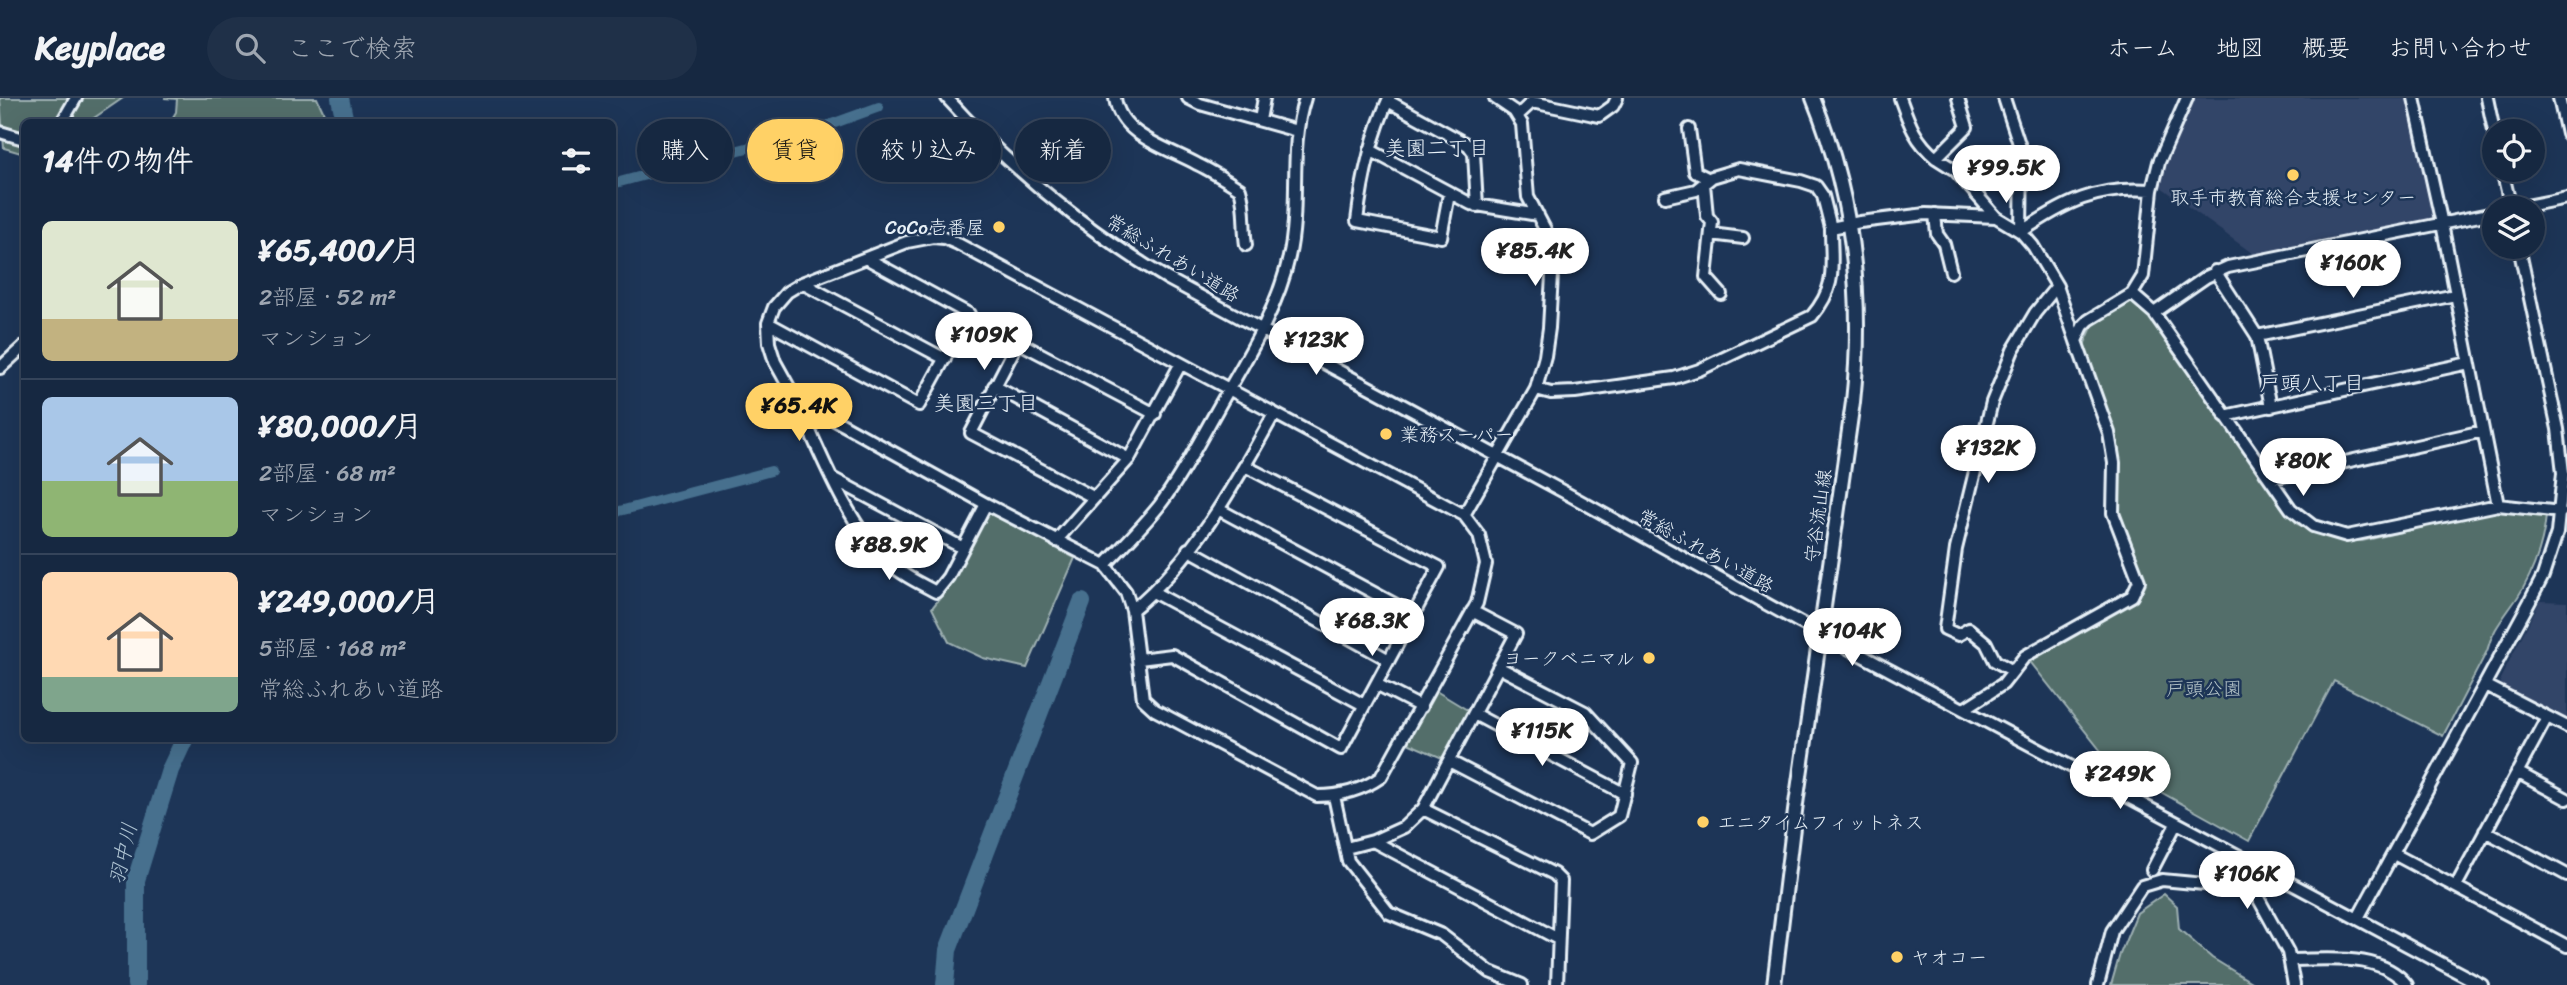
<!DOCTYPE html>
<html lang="ja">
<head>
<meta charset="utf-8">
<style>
  body { margin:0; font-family:Sriracha,"Klee One",sans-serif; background:#1f3048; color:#f1f3f6; height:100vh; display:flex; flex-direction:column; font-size:26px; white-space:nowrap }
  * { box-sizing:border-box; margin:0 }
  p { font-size:23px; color:#9ea6b1 }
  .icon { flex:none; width:38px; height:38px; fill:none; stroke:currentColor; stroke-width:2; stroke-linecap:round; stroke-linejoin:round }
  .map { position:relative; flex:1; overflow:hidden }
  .side { position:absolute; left:21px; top:21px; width:595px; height:623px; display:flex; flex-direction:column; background:#162841; border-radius:10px; box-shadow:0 7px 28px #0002,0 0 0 2px #35445a }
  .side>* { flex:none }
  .banner { position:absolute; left:637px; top:21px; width:665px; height:63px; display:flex; gap:14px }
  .controls { position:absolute; left:2482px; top:21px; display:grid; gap:14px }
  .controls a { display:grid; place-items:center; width:63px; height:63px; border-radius:50%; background:#162841; box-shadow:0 7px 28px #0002,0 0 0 2px #35445a; font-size:35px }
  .price { position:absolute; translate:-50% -60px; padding:0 16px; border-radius:24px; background:#fff; color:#222; font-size:23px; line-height:46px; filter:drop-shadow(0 2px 4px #0008) }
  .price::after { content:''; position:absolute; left:50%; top:42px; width:21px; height:16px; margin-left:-10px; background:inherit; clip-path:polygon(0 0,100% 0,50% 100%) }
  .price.on { background:#ffd166; color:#111 }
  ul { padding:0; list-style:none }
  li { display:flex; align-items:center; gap:21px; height:175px; padding:0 21px }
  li+li { border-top:2px solid #35445a }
  li span { display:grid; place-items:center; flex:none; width:196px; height:140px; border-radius:10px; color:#555 }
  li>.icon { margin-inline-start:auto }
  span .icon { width:84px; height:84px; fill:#fffc; stroke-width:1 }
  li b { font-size:30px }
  h2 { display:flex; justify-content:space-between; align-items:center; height:84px; padding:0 21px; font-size:30px }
  .tag { padding:0 24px; border-radius:32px; background:#162841; box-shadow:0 7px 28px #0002,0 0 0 2px #35445a; font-size:24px; line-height:63px }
  .tag.on { background:#ffd166; color:#111 }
  header { display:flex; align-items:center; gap:42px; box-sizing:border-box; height:98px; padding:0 35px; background:#162841; border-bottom:2px solid #35445a }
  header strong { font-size:33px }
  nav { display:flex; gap:38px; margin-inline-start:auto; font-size:24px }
  .search { width:490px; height:63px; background:#1f3048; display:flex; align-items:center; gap:18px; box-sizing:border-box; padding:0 24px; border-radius:38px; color:#9ea6b1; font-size:26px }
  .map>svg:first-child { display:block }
  .built { fill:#334467 }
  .green { fill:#536e6b; stroke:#9eb0b2; stroke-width:2 }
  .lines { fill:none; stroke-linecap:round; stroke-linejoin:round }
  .canal { stroke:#46708e; stroke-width:10 }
  .river { stroke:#46708e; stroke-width:18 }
  .minor-casing { stroke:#e8f1f8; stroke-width:16 }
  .major-casing { stroke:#e8f1f8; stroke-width:18 }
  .minor { stroke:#1d3557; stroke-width:10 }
  .major { stroke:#1d3557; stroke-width:12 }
  .poi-dot { fill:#ffd166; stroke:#1d3557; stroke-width:2.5 }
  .labels { text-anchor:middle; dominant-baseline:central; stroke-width:5; stroke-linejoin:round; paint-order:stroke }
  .poi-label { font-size:19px; fill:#e8f1f8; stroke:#1d3557; text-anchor:start }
  .street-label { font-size:19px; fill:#e8f1f8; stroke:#1d3557 }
  .park-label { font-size:19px; fill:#b4c3c7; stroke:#1d3557 }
  .neighbourhood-label { font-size:21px; fill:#e8f1f8; stroke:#1d3557 }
  .water-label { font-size:21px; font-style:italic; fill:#afc4d3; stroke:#1d3557 }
</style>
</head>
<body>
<header>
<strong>Keyplace</strong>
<div class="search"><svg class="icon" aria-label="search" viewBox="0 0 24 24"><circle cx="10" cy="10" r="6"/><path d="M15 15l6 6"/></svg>ここで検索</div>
<nav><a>ホーム</a><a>地図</a><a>概要</a><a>お問い合わせ</a></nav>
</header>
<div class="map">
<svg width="2567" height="887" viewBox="0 0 2567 887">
  <rect width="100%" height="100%" fill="#1d3557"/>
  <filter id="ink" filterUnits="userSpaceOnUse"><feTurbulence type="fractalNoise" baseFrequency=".0143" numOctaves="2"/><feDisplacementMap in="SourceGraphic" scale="14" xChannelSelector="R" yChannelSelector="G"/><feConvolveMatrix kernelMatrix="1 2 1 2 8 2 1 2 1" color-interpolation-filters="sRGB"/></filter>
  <g filter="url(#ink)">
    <path class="built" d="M2191,0H2409L2436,123L2256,158L2157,86L2161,68Z
      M2540,503L2567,504V623L2502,588L2500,581Z"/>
    <path class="green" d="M0,0H123L88,24H24V56L4,50Z
      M164,0H317L328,24H170L176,14L177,1Z
      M2132,204L2151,220L2260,378L2297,426L2340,442L2362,443L2506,410L2546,418C2543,450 2530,484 2510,510C2500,524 2491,536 2487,553L2443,638L2334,583L2249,743L2112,667L2028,561L2142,488L2139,467L2117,412V347L2084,247L2093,227Z
      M987,414L1075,460L1027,570L983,560L949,544L932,510C956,482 971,448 987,414Z
      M1431,590L1474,616L1449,663L1403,643Z
      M2164,796L2177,808L2179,831L2212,860L2256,887H2111L2120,856L2137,815Z"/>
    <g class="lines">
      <path class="canal" d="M612,86L818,31L879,9
        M612,415L771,373"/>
      <path class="river" d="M340,0L345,24
        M136,887V782L170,672L185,640
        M945,887L948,852L1082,504"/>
      <g class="minor-casing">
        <path id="minor" d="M947,0C1012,72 1085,132 1168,181L1564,394L1799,524L2482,887
          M1115,0C1120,38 1168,50 1197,66C1212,73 1226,82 1240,91C1246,109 1243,128 1246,147
          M1188,0L1200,6L1297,33
          M1389,0C1371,39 1362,81 1357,123L1441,139L1449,96
          M1900,0C1909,25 1915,43 1936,60L1967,29L1958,0
          M2004,0L2022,55L2021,134
          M2414,0L2442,126L2498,407
          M2487,0L2494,33
          M2559,0L2567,36
          M1388,3L1468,47L1474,55L1477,108
          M1517,18L1532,4L1599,18L1613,8L1617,0
          M1260,22L1264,0
          M62,24L76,0
          M1689,31L1695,74L1709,81
          M0,34L24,41
          M1370,52L1471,106L1538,117
          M1936,60L1955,72L1996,119
          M2502,72L2511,110
          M1704,86L1707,118L1712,124L1706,179L1721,196
          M1665,99L1696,92L1712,79L1739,71L1801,83L1816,88L1823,98L1831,130
          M2516,110L2567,100
          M1935,116L1937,136L1944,146L1951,174
          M2021,134C2065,104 2097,88 2152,92
          M1711,136L1743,140
          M933,139L944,140L958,146L1464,417L1479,437L1486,466L1477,505L1381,679C1361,693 1341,698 1317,698L1155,612L1143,601L1132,512L1126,494L1105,467L986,406L795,300L775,264L769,245L768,225L774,209L787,194L802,185L907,144Z
          M2215,173L2257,238L2271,309
          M802,185L945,261
          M2132,196L2154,215L2291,411L2313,428L2347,438L2498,407L2561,414
          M2154,215L2206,179L2228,169L2494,115
          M768,225L919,307L969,216L866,160
          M2257,238L2455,197
          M0,270L24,248
          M994,288L1129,361
          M1536,291L1551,295L1575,294L1674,280L1699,272L1812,218C1838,187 1831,168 1831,130L1860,124L1926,116L1996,119L2021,134L2033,148L2057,188L2076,243
          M795,300C819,351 845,423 886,462C900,476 919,485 936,494L948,479L986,406
          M2225,318L2469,265
          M832,380L963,450
          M2270,381L2483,333
          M1093,399L971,335L1018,244L1155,316
          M1220,412L1413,516
          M1464,417L1536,291L1545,258L1549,230L1553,159L1548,137L1528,99L1522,26L1514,13L1495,0
          M1056,443L1129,361L1180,267
          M1188,451L1389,562
          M1105,467C1123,448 1142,429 1159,408C1181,379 1199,344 1217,312C1244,264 1277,214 1289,159C1301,106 1288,52 1305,0
          M1153,494L1364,607
          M1132,512C1195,460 1235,386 1274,316
          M1139,561L1172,557L1341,651L1439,469L1245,368
          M2013,573L1995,563L1986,545L1969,531L1958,537L1945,531L1956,451L1992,304L2013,252L2035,215L2057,188
          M1376,586L1421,609
          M2485,587L2567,629
          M1964,611L2003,586L2025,558L2132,498L2139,483L2113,415L2114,365L2109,335L2076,243L2083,228L2089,222L2132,196L2143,178L2152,92L2159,64L2187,0
          M1474,616L1625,696
          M1449,663L1590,736L1619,718L1632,665L1585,614L1498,569
          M2517,674L2567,701
          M1334,698L1348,763L1389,815L1442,837L1490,874L1522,887
          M1423,711L1554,776L1561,783L1557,887
          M2485,733L2567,777
          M1373,743L1558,841
          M1346,750L1373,743L1404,729L1423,711L1516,536L1472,513
          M2394,756L2567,848
          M2152,772L2176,726
          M2248,772L2246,778L2288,854L2294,887
          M2456,788L2547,619
          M2358,820L2530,503L2543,478L2557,435L2563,375L2558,331L2519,149
          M2290,862C2328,862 2381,854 2407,887
          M2098,887L2112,833L2142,788L2162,782L2215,787L2246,778"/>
      </g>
      <g class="major-casing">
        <path id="major" d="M1774,887L1795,713L1853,304C1864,200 1853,98 1813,0"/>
      </g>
      <use href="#minor" class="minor"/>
      <use href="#major" class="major"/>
    </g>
  </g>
  <g class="poi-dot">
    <circle cx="2293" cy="77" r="7"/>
    <circle cx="999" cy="129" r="7"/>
    <circle cx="1386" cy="336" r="7"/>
    <circle cx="1649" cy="560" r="7"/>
    <circle cx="1703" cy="724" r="7"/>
    <circle cx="1897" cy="859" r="7"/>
  </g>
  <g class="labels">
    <g class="poi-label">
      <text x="2293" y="99" text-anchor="middle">取手市教育総合支援センター</text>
      <text x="985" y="129" text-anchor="end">CoCo壱番屋</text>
      <text x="1400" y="336">業務スーパー</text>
      <text x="1635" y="560" text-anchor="end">ヨークベニマル</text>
      <text x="1717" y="724">エニタイムフィットネス</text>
      <text x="1911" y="859">ヤオコー</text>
    </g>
    <g class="street-label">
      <text transform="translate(1173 160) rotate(31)">常総ふれあい道路</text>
      <text transform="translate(1818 418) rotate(-82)">守谷流山線</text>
      <text transform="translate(1706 453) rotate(29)">常総ふれあい道路</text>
    </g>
    <g class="park-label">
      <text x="2204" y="590">戸頭公園</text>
    </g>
    <g class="neighbourhood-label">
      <text x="1437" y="50">美園二丁目</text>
      <text x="2312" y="285">戸頭八丁目</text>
      <text x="986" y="305">美園三丁目</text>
    </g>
    <g class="water-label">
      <text transform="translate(123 756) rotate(-77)">羽中川</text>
    </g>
  </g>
</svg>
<div class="controls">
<a><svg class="icon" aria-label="locate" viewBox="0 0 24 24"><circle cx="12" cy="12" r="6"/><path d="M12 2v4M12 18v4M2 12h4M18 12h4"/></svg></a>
<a><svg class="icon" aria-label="layers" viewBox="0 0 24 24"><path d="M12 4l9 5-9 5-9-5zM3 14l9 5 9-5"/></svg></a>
</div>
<b class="price" style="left:2006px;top:107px">¥99.5K</b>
<b class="price" style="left:1535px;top:190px">¥85.4K</b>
<b class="price" style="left:2353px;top:202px">¥160K</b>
<b class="price" style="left:984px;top:274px">¥109K</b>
<b class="price" style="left:1316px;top:279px">¥123K</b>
<b class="price on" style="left:799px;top:345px">¥65.4K</b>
<b class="price" style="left:1988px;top:387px">¥132K</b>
<b class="price" style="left:2303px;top:400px">¥80K</b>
<b class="price" style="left:889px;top:484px">¥88.9K</b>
<b class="price" style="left:1372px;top:560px">¥68.3K</b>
<b class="price" style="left:1852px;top:570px">¥104K</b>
<b class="price" style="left:1542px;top:670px">¥115K</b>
<b class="price" style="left:2120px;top:713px">¥249K</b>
<b class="price" style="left:2247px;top:813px">¥106K</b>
<div class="banner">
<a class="tag">購入</a>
<a class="tag on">賃貸</a>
<a class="tag">絞り込み</a>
<a class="tag">新着</a>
</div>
<section class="side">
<h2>14件の物件<svg class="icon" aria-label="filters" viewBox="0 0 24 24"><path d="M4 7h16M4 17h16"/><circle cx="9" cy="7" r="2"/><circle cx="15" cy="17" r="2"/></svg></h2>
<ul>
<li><span style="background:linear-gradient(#dfe7d0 70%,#c2b280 0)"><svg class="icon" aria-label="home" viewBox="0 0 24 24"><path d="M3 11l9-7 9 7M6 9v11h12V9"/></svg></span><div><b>¥65,400/月</b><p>2部屋 · 52 m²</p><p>マンション</p></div></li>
<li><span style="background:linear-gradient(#a9c7e8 60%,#8fb573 0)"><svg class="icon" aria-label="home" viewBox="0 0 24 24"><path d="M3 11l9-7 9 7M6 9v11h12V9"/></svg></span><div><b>¥80,000/月</b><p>2部屋 · 68 m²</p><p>マンション</p></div></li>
<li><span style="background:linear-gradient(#ffd9b3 75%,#7fa58c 0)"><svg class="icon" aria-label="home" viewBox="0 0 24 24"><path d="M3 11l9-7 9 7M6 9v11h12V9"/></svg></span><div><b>¥249,000/月</b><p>5部屋 · 168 m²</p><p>常総ふれあい道路</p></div></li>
</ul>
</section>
</div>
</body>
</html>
